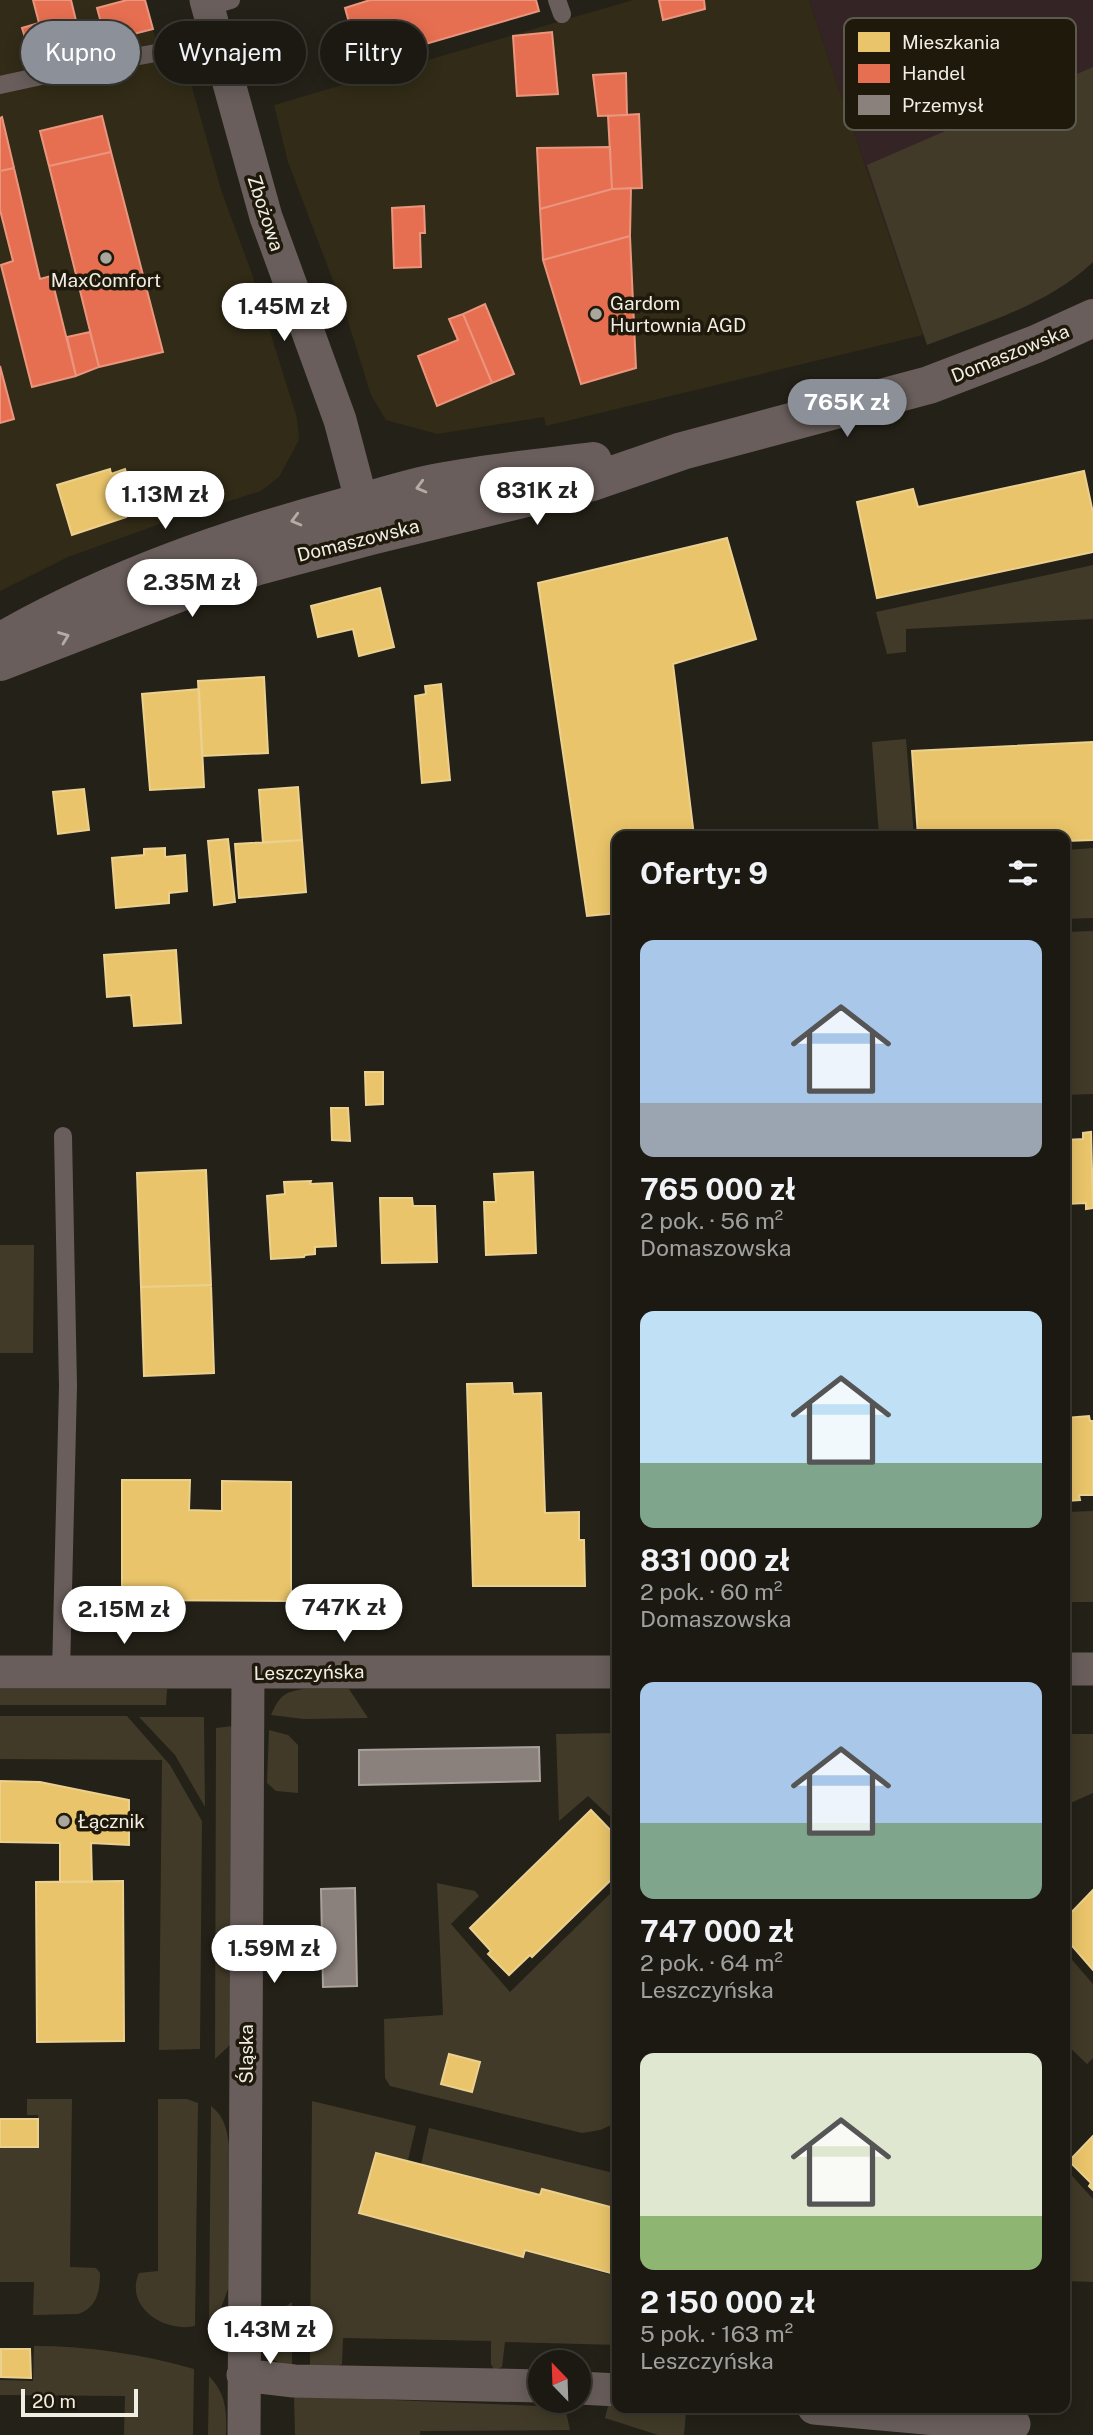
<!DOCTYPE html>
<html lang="pl">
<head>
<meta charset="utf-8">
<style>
  body { margin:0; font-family:"Public Sans",sans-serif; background:#24221b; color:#f1f3f6; height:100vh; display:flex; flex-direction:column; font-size:26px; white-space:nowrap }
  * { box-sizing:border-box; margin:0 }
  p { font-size:23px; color:#a0a09f }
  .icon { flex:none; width:38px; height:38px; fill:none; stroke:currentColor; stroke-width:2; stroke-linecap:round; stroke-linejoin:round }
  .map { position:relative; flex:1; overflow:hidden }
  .panel { position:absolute; left:612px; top:831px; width:458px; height:1582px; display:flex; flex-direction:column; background:#1b1912; border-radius:14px; box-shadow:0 4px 18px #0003,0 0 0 2px #393832 }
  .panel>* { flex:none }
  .hud { position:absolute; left:21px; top:21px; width:486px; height:63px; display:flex; gap:14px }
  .needle { width:46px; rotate:337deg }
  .tools { position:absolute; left:528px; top:2350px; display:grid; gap:14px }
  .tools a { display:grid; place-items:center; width:63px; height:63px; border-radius:50%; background:#1b1912; box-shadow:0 4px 18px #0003,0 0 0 2px #393832; font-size:35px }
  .scale { position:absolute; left:21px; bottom:18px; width:117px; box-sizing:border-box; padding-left:7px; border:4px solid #f0ede3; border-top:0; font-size:19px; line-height:24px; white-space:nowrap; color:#f0ede3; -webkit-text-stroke:5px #1e190b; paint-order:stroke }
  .price { position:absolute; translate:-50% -60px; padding:0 16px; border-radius:24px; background:#fff; color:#222; font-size:23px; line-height:46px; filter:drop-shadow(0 2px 4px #0008) }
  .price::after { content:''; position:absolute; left:50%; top:42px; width:21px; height:16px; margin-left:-10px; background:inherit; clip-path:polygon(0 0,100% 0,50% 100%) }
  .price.selected { background:#8c9099; color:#fff }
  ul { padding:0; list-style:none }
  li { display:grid; align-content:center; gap:14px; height:371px; padding:0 28px }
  li span { display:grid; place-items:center; height:217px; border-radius:14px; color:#555 }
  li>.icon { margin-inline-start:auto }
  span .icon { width:126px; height:126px; fill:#fffc; stroke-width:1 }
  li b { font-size:30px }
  h2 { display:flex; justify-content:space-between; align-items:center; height:84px; padding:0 28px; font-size:30px }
  .chip { padding:0 24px; border-radius:32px; background:#1b1912; box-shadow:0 4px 18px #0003,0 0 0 2px #393832; font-size:24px; line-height:63px }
  .chip.selected { background:#8c9099; color:#fff }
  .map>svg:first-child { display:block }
  .built { fill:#312b17 }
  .industrial { fill:#352425 }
  .green { fill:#413a28 }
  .homes { fill:#e9c46a; stroke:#ebd08e; stroke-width:2 }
  .shops { fill:#e76f51; stroke:#ea957d; stroke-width:2 }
  .industry { fill:#8a817c; stroke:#a9a19b; stroke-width:2 }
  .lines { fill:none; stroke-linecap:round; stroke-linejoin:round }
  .service { stroke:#695e5b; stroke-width:18 }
  .minor { stroke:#695e5b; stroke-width:33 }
  .tertiary { stroke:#695e5b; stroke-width:38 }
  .oneway { stroke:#b3ada6 }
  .poi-dot { fill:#a9a69c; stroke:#1e190b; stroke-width:2.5 }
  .labels { text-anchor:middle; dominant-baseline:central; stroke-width:7; stroke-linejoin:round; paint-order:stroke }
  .street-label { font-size:19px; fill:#f0ede3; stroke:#1e190b }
  .poi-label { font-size:19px; fill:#f0ede3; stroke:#1e190b; text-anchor:start }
  .key { fill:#1e190b; stroke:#5d594c; stroke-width:2 }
  .key-label { font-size:19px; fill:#f0ede3 }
</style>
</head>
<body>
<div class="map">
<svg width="1093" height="2435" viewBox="0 0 1093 2435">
  <rect width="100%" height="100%" fill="#242118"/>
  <path class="built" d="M0,0H145L164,71L186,66L222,193L251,271L297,418L299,440L279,477L261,491L171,520L68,557L0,591Z
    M633,0H809L923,335L546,426L544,417L437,434L386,420L371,395L345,312L288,162L274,105Z"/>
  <path class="industrial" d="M809,0H1093V238L923,335Z"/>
  <path class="green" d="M1093,67V262C1048,305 984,323 927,345L867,165Z
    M1093,565V619L906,629V652L887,654L876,612Z
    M906,739L914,836H879L872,742Z
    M1093,848V918L1066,919V850Z
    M1093,931V1094L1066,1095V932Z
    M0,1245H34L33,1353H0Z
    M1093,1511V1602H1066V1512Z
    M0,1689H167L166,1705H0Z
    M304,1689H349L368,1718L304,1719L271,1715C280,1696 283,1692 304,1689Z
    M0,1716H127L170,1765L202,1821L200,2049L159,2050L162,1760L0,1759Z
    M139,1717H204L205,1807L175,1755Z
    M233,1726L231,2044L215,2059L216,1728Z
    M269,1730L288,1735L298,1745V1793L276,1791L267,1783Z
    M618,1733V1824L588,1796L559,1821L556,1734Z
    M1066,1734H1093V1793L1066,1805Z
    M437,1883L475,1891L479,1896L451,1924L510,1992L618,1886V2115L614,2124L600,2130L582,2133L390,2086L385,2078L384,2019L443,2015Z
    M1066,1953L1093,1984V2058L1087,2064L1066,2044Z
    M27,2099H72L70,2267L96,2268L100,2273C100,2291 97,2308 78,2314L33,2315L34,2282H0V2147L38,2148V2115H27Z
    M158,2099H187L198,2103L195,2326C164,2333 124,2307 139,2273L158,2271Z
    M312,2101L416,2126L408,2160L375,2152L359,2214L524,2258L526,2251L618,2277V2345L505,2342L502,2367L494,2370L491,2364V2341L343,2338L342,2364L337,2367L310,2365Z
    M211,2106C224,2116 227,2129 229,2145L228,2289L220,2311L209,2320Z
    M429,2128L618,2174V2209L542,2189L540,2195L421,2165Z
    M1066,2169L1093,2199V2282L1066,2281Z
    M292,2302V2366C274,2362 265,2358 264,2339C264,2334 263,2327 265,2322C270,2314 284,2308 292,2302Z
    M34,2346C88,2346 142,2354 194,2369L193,2435H124L125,2396L0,2395V2380L33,2381Z
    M209,2376C226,2393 227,2412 226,2435H208Z
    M294,2396L565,2407L570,2430L420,2431V2435H295Z
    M608,2406L686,2412L684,2435H658L605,2418Z"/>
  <path class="homes" d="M110,469L111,474L125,469L131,489L118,494L126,517L72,535L57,485Z
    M1084,471L1093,513V552L877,598L857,502L913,489L918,507Z
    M727,538L756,639L673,664L694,836H618V913L587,916L538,583Z
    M380,588L394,647L359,656L353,629L318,637L311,606Z
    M264,677L268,753L202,756L198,681Z
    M441,684L450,780L422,783L415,696L426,694L425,686Z
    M199,689L204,787L150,790L142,694Z
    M1093,742V840L1066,841V836H918L912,751Z
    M298,787L302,840L263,843L259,790Z
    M84,789L89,830L58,834L53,792Z
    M228,839L235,902L214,905L208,841Z
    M302,840L306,892L239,898L235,844Z
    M165,848V857L185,855L187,891L169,893V903L116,908L112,858L144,855V849Z
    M176,950L181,1023L134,1026L131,995L107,997L104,955Z
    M365,1072H383V1104L366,1105Z
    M331,1108H348L350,1141L332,1140Z
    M1091,1132L1093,1208L1086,1209V1203L1066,1204V1140L1083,1139V1133Z
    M206,1170L211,1285L141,1287L137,1173Z
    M533,1172L536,1253L486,1255L484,1202H496L494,1174Z
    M311,1181L310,1184L332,1183L336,1246L315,1247V1254L305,1255L304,1257L271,1259L267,1196L285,1194L284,1182Z
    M380,1198H412L413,1206H435L437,1262L382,1263Z
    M211,1285L214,1373L144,1376L141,1287Z
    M512,1383L513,1394L541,1393L545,1513L579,1512V1540H584L585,1586H473L467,1384Z
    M1089,1416L1090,1421H1093V1495H1079L1080,1500L1066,1501V1418Z
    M122,1480H190L189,1510L222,1511V1481L291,1482V1601L122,1600Z
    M0,1781L40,1782L129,1800V1845L91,1843L92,1882H60V1843L0,1842Z
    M591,1810L618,1838V1873L532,1957L530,1955L509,1975L488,1954L491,1951L470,1928Z
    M123,1881L124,2041L37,2042L36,1882Z
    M1093,1890V1970L1066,1939V1918Z
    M449,2054L480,2062L472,2092L441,2084Z
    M0,2119H38V2147H0Z
    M1093,2136V2190L1089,2186L1091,2183L1069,2161Z
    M376,2153L540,2195L542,2189L618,2209V2275L525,2250L523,2257L359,2213Z
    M1,2349H30L31,2378L1,2377Z"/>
  <path class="shops" d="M33,0H71L80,37L29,50L22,28L39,23Z
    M127,0H145L153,29L106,41L97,8Z
    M370,0H536L539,11L360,63L345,8Z
    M659,0H704L705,9L663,20Z
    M552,32L558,94L517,96L513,36Z
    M626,73L627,115L598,116L593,75Z
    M639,114L642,188L612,189L608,116Z
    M102,116L111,152L49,166L40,131Z
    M2,117L14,168L0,171V118Z
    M610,147L612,189L540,209L537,148Z
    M111,152L163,352L99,367L49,166Z
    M14,168L40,279L51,276L76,376L32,387L1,265L13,261L0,210V171Z
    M631,188L630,236L543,260L540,209L612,189Z
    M424,206L425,233H420L421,267L394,268L392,208Z
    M630,236L636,368L581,384L543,260Z
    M485,304L514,374L492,383L463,314Z
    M463,314L492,383L437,406L418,356L458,340L449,319Z
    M90,332L99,367L76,376L67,337Z
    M0,366L14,419L0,423Z"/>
  <path class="industry" d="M539,1747L540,1781L359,1785V1750Z
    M355,1888L357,1986L323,1987L321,1889Z"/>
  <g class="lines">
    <path class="service" d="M557,0L562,14
      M208,7L231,0
      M0,85L101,63L216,42
      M61,1672L68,1386L63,1136"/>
    <path class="minor" d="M206,0L266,217L340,420L368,526
      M1066,1669H1093
      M0,1672H618
      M243,2375L294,2381L541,2386
      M579,2388L618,2390
      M814,2408L981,2423L1014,2424
      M244,2435L248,1672"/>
    <path class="tertiary" d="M5,639C113,578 228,538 347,506C380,498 412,486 445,481C494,472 544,467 593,461
      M0,662L184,591L255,567L371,536L592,482L682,451L929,385L1036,344L1093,318"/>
  </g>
  <defs><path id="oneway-chevron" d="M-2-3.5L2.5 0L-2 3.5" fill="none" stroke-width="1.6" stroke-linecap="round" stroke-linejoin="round" transform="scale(1.75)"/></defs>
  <g class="oneway">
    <use href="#oneway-chevron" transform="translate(421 487) rotate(165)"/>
    <use href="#oneway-chevron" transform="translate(296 520) rotate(165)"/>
    <use href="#oneway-chevron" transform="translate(64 637) rotate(-21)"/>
  </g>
  <g class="poi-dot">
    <circle cx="106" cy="258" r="7"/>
    <circle cx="596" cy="314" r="7"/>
    <circle cx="64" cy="1821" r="7"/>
  </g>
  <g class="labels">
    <g class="street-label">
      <text transform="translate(266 213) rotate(72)">Zbożowa</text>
      <text transform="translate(1010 353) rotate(-22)">Domaszowska</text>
      <text transform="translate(358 540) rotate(-14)">Domaszowska</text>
      <text transform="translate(309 1672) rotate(-1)">Leszczyńska</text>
      <text transform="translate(246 2054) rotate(-90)">Śląska</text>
    </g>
    <g class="poi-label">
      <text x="106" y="280" text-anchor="middle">MaxComfort</text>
      <text x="610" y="303">Gardom<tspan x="610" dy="22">Hurtownia AGD</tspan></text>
      <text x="78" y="1821">Łącznik</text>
    </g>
  </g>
  <rect x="844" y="18" width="232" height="112" rx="10" class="key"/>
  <rect x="858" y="32" width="32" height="20" fill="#e9c46a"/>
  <rect x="858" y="64" width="32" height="19" fill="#e76f51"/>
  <rect x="858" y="95" width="32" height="20" fill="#8a817c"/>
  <g class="key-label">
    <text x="902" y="49">Mieszkania</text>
    <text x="902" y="80">Handel</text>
    <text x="902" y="112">Przemysł</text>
  </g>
</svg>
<div class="tools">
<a><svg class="needle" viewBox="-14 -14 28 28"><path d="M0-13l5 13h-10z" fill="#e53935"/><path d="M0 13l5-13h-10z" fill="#a0a09f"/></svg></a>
</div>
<div class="scale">20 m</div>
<b class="price" style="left:284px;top:343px">1.45M zł</b>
<b class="price selected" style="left:847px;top:439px">765K zł</b>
<b class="price" style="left:537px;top:527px">831K zł</b>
<b class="price" style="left:165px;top:531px">1.13M zł</b>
<b class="price" style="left:192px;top:619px">2.35M zł</b>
<b class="price" style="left:344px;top:1644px">747K zł</b>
<b class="price" style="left:124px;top:1646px">2.15M zł</b>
<b class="price" style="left:274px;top:1985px">1.59M zł</b>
<b class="price" style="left:270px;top:2366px">1.43M zł</b>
<div class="hud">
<a class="chip selected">Kupno</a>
<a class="chip">Wynajem</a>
<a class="chip">Filtry</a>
</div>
<section class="panel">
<h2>Oferty: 9<svg class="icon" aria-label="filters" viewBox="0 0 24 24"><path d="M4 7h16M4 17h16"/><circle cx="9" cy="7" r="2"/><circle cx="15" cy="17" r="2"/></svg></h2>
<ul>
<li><span style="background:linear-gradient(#a9c7e8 75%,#9aa5b1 0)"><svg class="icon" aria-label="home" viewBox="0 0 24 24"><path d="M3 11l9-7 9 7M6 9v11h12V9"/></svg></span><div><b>765 000 zł</b><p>2 pok. · 56 m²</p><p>Domaszowska</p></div></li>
<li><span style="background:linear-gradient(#bfe0f5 70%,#7fa58c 0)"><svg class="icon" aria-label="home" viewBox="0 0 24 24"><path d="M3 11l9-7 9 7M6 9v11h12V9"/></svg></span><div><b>831 000 zł</b><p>2 pok. · 60 m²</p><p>Domaszowska</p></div></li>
<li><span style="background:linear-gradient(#a9c7e8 65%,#7fa58c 0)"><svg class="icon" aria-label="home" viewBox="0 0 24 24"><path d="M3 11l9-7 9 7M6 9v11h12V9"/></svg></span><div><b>747 000 zł</b><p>2 pok. · 64 m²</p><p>Leszczyńska</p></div></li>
<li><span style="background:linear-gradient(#dfe7d0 75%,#8fb573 0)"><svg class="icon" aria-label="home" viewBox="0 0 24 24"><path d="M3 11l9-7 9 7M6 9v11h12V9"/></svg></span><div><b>2 150 000 zł</b><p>5 pok. · 163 m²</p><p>Leszczyńska</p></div></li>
</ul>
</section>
</div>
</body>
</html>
